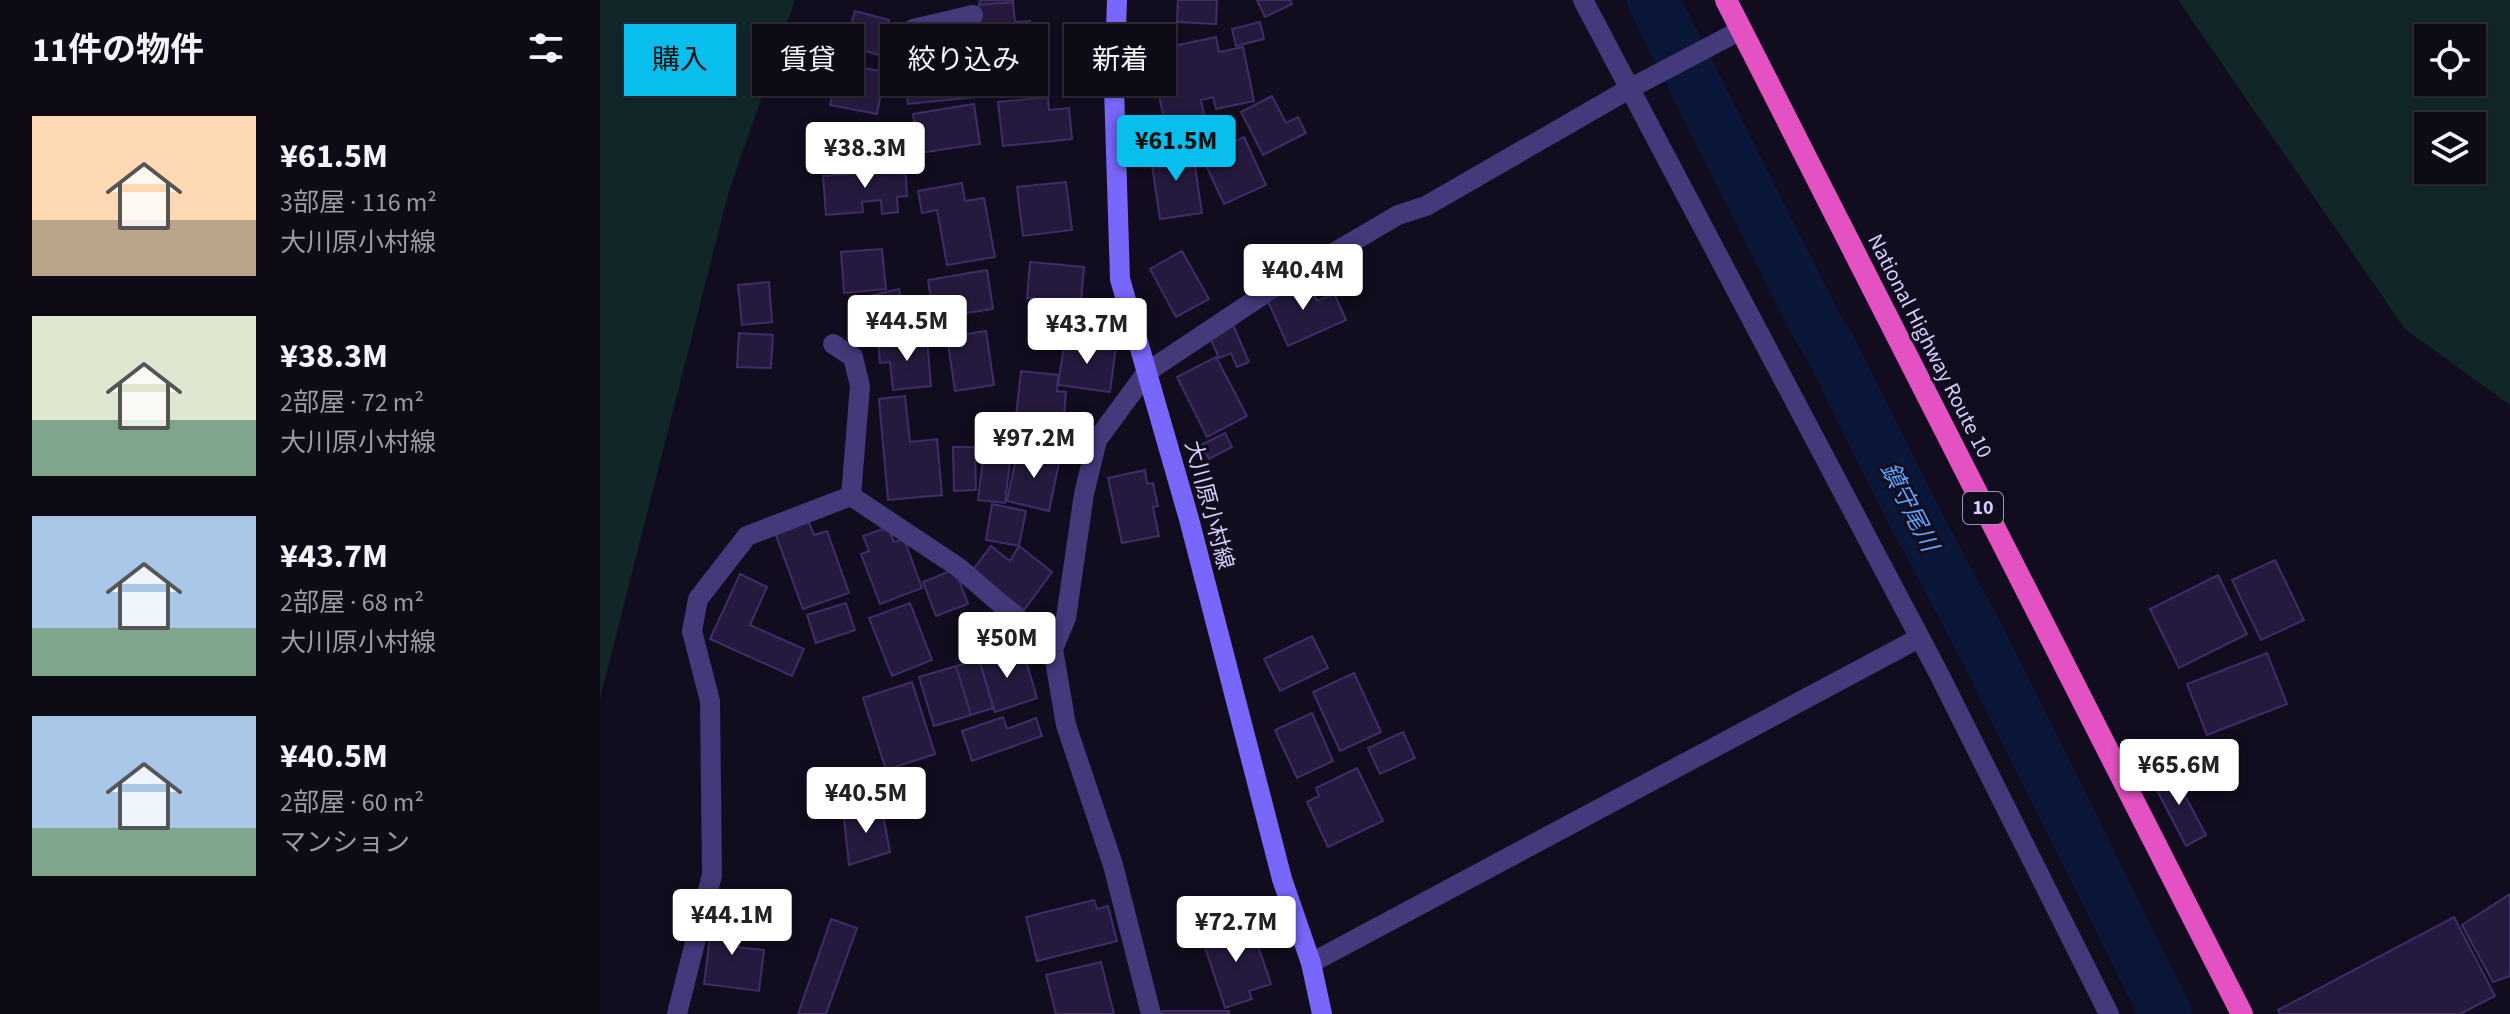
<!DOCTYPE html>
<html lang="ja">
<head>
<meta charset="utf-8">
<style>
  body { margin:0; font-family:"Source Sans 3","Noto Sans JP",sans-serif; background:#17131f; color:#f1f3f6; height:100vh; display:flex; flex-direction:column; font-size:30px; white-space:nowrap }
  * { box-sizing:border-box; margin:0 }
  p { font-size:26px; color:#9b9aa1 }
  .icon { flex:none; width:44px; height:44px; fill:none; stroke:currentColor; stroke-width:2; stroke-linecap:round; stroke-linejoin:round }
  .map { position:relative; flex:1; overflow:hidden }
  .panel { display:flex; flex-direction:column; background:#0e0a16; width:600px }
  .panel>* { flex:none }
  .banner { position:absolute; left:24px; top:24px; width:760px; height:72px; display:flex; gap:16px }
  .buttons { position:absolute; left:1814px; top:24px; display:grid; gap:16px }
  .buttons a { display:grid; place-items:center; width:72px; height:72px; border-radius:0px; background:#0e0a16; box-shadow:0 2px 6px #0004,0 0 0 2px #2e2b35; font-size:40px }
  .price { position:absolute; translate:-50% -68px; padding:0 18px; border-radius:8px; background:#fff; color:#222; font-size:26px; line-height:52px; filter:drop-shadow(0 2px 4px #0008) }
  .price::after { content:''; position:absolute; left:50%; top:48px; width:24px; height:18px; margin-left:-12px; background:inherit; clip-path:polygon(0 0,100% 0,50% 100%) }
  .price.selected { background:#08beec; color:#111 }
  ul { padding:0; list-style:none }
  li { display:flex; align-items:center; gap:24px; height:200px; padding:0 32px }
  li span { display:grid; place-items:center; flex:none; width:224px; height:160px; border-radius:0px; color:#555 }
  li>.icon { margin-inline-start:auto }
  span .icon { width:96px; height:96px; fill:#fffc; stroke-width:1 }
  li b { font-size:34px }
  h2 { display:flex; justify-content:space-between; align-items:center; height:96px; padding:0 32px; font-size:34px }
  .pill { padding:0 28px; border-radius:0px; background:#0e0a16; box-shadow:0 2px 6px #0004,0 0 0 2px #2e2b35; font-size:28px; line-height:72px }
  .pill.selected { background:#08beec; color:#111 }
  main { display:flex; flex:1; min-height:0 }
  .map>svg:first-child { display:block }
  .green { fill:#102628; fill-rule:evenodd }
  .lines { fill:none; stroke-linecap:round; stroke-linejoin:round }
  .river { stroke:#0a1739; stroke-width:52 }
  .building { fill:#251a3e; stroke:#3f2c69; stroke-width:2 }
  .minor { stroke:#43397b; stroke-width:20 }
  .secondary { stroke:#7966fa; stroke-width:20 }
  .trunk { stroke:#e351c2; stroke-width:22 }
  .labels { text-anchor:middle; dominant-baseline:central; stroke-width:6; stroke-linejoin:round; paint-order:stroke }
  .shield { fill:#120d1e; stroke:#9b93ba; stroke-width:2 }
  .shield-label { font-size:20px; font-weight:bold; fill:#d6ccfd }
  .street-label { font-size:22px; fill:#d6ccfd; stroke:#120d1e }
  .water-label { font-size:24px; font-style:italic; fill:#5da1f9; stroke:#120d1e }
</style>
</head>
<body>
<main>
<section class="panel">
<h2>11件の物件<svg class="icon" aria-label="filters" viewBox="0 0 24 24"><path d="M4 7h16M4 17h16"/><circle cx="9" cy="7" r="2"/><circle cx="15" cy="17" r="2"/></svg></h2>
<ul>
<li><span style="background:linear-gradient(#ffd9b3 65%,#b9a48a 0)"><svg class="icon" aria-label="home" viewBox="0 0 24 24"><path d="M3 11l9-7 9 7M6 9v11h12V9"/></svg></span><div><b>¥61.5M</b><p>3部屋 · 116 m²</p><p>大川原小村線</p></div></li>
<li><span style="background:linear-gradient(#dfe7d0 65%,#7fa58c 0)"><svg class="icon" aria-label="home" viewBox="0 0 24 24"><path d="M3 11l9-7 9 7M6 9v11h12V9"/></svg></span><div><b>¥38.3M</b><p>2部屋 · 72 m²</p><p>大川原小村線</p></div></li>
<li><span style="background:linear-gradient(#a9c7e8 70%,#7fa58c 0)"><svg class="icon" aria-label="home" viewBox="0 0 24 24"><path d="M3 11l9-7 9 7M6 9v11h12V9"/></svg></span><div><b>¥43.7M</b><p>2部屋 · 68 m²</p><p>大川原小村線</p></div></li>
<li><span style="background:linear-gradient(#a9c7e8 70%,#7fa58c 0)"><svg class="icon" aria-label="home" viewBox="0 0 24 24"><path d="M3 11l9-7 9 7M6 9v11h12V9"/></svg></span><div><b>¥40.5M</b><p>2部屋 · 60 m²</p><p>マンション</p></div></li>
</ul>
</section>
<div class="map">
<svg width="1910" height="1014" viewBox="0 0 1910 1014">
  <rect width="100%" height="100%" fill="#120d1e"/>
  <path class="green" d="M0,0H195L128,194L0,699Z
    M1578,0H1910V405L1805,329ZM1828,38H1872V82H1828ZM1828,126H1872V170H1828Z"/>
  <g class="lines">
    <path class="river" d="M1053,0L1215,323L1230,347L1312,512L1384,647L1566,1014"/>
  </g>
  <path class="building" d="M380,0H413V2L379,5Z
    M578,0H617L616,24L577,22Z
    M657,0H690L692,4L665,17Z
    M413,2L415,22L430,21L434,78L385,81L379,5Z
    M255,11L289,20L279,55L245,45Z
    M660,22L664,39L636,46L632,29Z
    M616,37L619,52L643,47L654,101L616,109L613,97L601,100L605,120L566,129L550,51Z
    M371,49L373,65L379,64L381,86H375L376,97L308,104L303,57Z
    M238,63L285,72L277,114L230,105Z
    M672,96L686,123L698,117L706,133L663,155L641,112Z
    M448,97L449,110L469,108L472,139L403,146L398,102Z
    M374,104L380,144L319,153L313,114Z
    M644,137L666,185L624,204L602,157Z
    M592,147L602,213L560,219L550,152Z
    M305,163L307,196L297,197L298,212L282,214L281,200L262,202L263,212L226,215L223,176L288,171L287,165Z
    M466,182L472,230L423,236L417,187Z
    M362,183L365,201L384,198L395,257L347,265L337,210L322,213L318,191Z
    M282,249L286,289L244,293L241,252Z
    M582,251L609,299L576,317L550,269Z
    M430,262L484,267L481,303L427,298Z
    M387,270L393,309L334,318L328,280Z
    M693,281L698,292L710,287L717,301L734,293L746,320L688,346L665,295Z
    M169,282L172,322L142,325L138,285Z
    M299,289L307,326L272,334L264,297Z
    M631,320L649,362L637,367L631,353L619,358L607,331Z
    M386,331L394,385L355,391L347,337Z
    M139,333L173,335L171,368L137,367Z
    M327,338L331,386L293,390L290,362L280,363L278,342Z
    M465,339L516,346L510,392L458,385Z
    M616,357L647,416L607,437L577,377Z
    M421,371L458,375L457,391L466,392L462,440L414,435Z
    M305,396L310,442L337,439L342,495L288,500L279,399Z
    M625,433L632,447L609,459L601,445Z
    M353,447H375L376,490L354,491Z
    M418,449L460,458L449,511L407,501Z
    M383,459L410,462L405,503L378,500Z
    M545,470L547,484L553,483L558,506L553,507L559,536L522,543L508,478Z
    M392,504L426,511L419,546L386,540Z
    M207,518L214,535L227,531L249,593L203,609L174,530Z
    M288,527L294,542L304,539L322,588L280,604L261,554L269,551L263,536Z
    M391,546L410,561L419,546L452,572L424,610L372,571Z
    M1675,560L1704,620L1661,640L1632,580Z
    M355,569L368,604L336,616L323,582Z
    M140,574L167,587L150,625L204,649L192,676L110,639Z
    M1618,575L1647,634L1579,668L1550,609Z
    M246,603L255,630L216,643L207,615Z
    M310,603L332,660L292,676L269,618Z
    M712,636L728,668L680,691L664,659Z
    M409,649L412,661L425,657L437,698L395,712L379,659Z
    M1667,653L1687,704L1607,735L1587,684Z
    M379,659L393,708L371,715L356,666Z
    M356,666L371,715L334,726L319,677Z
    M754,673L781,732L740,751L713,692Z
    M312,682L335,754L286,770L263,698Z
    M712,713L733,761L697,778L675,730Z
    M403,717L407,729L436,718L442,736L372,761L362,731Z
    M803,732L815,758L780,774L768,748Z
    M757,768L783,821L728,847L707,802L719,796L716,788Z
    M1571,769L1606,835L1586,846L1551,779Z
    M281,804L290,852L249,865L244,819Z
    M1910,894V976L1893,982L1862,925Z
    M494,900L497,909L508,906L517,941L437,961L426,917Z
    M113,913L140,917L136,947L164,950L159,991L104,984Z
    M1854,917L1895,996L1860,1014H1680L1678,1010Z
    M231,919L257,928L226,1014H198Z
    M650,922L671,984L649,991L652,999L625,1008L602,938Z
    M501,962L514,1014H456L446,975Z
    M562,1011H629V1014H562Z"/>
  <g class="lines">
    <path class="minor" d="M983,0L1339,674L1509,1014
      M313,29L373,15
      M251,496L358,567L453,649
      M711,963L1319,638
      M77,1014L112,875L110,701L92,631L98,599L147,536L251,496L260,386L253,357L233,344
      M551,1014L513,865L466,725L453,649L466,618L484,494L497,440L547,372L667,292L798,215L826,206L1029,89L1141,30"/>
    <path class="secondary" d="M517,0L514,88L520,279L589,519L682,879L711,963L722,1014"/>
    <path class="trunk" d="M1126,0L1642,1014"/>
  </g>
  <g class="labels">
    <rect class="shield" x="1363" y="492" width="40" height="32" rx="6"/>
    <g class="shield-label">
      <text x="1383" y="508">10</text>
    </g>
    <g class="street-label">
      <text transform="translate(1330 346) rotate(63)">National Highway Route 10</text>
      <text transform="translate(609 505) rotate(75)">大川原小村線</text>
    </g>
    <g class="water-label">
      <text transform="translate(1309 507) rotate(63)">鎮守尾川</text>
    </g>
  </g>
</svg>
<div class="buttons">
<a><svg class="icon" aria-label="locate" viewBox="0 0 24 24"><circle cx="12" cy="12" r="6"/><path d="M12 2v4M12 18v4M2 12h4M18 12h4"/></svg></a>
<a><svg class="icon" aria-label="layers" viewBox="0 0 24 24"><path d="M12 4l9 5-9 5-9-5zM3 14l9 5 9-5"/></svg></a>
</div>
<b class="price selected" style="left:576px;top:183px">¥61.5M</b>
<b class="price" style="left:265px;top:190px">¥38.3M</b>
<b class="price" style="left:703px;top:312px">¥40.4M</b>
<b class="price" style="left:307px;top:363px">¥44.5M</b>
<b class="price" style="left:487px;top:366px">¥43.7M</b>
<b class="price" style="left:434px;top:480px">¥97.2M</b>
<b class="price" style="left:407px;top:680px">¥50M</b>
<b class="price" style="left:1579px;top:807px">¥65.6M</b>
<b class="price" style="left:266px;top:835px">¥40.5M</b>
<b class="price" style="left:132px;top:957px">¥44.1M</b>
<b class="price" style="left:636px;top:964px">¥72.7M</b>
<div class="banner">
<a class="pill selected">購入</a>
<a class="pill">賃貸</a>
<a class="pill">絞り込み</a>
<a class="pill">新着</a>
</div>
</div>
</main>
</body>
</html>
